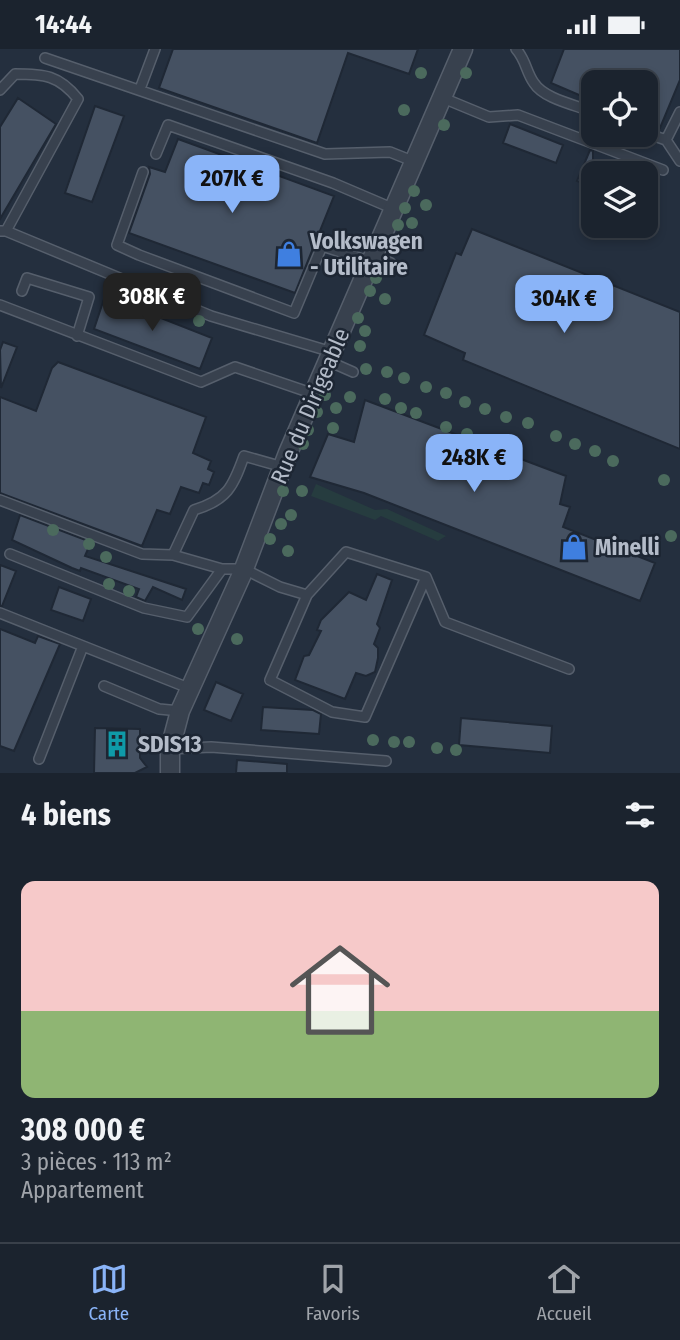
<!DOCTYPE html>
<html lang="fr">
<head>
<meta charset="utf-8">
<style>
  body { margin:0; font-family:"Fira Sans Condensed",sans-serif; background:#242b36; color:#f1f3f6; height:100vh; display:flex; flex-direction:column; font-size:26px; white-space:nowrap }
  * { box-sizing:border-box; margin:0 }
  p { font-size:23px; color:#a0a4aa }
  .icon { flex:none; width:38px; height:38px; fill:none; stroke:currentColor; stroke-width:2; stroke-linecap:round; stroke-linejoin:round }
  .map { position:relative; height:724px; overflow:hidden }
  .panel { display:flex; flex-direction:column; background:#1b232e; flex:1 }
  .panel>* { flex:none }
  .buttons { position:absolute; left:581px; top:21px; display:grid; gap:14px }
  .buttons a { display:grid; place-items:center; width:77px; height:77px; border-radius:14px; background:#1b232e; box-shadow:0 4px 10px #0003,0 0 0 2px #39404a; font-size:35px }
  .price { position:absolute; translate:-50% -60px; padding:0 16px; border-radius:14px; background:#8ab4f8; color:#111; font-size:23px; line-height:46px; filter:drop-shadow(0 2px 4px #0008) }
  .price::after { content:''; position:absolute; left:50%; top:42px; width:21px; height:16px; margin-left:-10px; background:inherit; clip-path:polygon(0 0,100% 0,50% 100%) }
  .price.active { background:#222; color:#fff }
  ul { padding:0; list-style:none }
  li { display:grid; align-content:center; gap:14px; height:371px; padding:0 21px }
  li+li { border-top:2px solid #39404a }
  li span { display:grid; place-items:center; height:217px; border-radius:14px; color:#555 }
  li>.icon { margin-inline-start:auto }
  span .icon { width:126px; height:126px; fill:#fffc; stroke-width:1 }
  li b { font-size:30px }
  h2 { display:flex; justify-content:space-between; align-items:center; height:84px; padding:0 21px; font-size:30px }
  .status { display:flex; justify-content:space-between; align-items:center; height:49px; padding:0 35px; background:#1b232e; direction:ltr }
  .status svg { height:19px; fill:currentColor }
  .tab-bar { display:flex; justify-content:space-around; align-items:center; height:98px; border-top:2px solid #39404a; background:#1b232e; font-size:19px; color:#a0a4aa }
  .tab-bar a { display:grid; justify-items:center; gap:4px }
  .tab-bar .active { color:#8ab4f8 }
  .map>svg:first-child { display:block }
  .green { fill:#263c3f }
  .building { fill:#455162; stroke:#1f2835; stroke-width:2 }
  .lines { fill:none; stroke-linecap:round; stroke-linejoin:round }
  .service-casing { stroke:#565f6c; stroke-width:12 }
  .minor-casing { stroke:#565f6c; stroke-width:21 }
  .service { stroke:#38414e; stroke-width:9 }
  .minor { stroke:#38414e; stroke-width:18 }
  .tree { fill:#4b6a5d }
  .labels { text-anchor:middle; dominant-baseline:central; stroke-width:5; stroke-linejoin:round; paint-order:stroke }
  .poi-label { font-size:23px; font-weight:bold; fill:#b4bcc9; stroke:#1d2633; text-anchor:start }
  .street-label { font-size:23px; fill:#b4bcc9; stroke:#1d2633 }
</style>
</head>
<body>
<div class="status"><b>14:44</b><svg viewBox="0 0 49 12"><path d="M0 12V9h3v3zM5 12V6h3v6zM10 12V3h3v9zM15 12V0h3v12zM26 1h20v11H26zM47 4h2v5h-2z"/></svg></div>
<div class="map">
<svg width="680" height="724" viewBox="0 0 680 724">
  <rect width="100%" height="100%" fill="#242f3e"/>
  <path class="green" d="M316,435L375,461L387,460L446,487L438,492L381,467L375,471L311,447Z"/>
  <path class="building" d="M173,0H418L409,25L348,4L317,94L159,39Z
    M564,0H680V31L660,79L646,73V33H593V52L551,34Z
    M18,49L56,75L0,170V78Z
    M95,57L124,67L92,153L65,144Z
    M510,75L563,96L556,114L503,94Z
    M178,90L334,147L295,244L129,184L150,125L149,118L165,123Z
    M590,101L593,102V112L622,124H593V138L577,132Z
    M472,180L680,263V400L463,311L465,304L424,286L456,204L461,206Z
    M105,247L212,289L200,320L94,280Z
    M3,293L17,298L1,339L0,301Z
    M58,313L206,368L193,404L211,412L208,420L214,423L209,436L203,434L199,444L181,438L170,465L157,461L142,497L0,444V348L36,362L52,319Z
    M365,351L566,427L560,455L570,458L563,478L655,514L640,552L364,444L310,428L328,385L354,393Z
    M20,466L91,493L85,507L186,540L182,551L153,538L145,552L136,548L139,540L81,519L80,522L72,519L12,491Z
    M0,516L16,522L2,557H0Z
    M377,525L392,531L377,575L380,579L374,595L378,599V609L375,623L366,627L356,624L345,650L295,631L304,607L309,606L321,582L317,581L321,571L349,543L366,551Z
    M59,538L91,550L83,572L51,561Z
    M0,580L35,594L38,587L60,595L14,702L0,697Z
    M216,633L243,645L231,672L204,661Z
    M263,658L313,661L321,665L319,685L261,681Z
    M461,669L552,677L550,704L459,696Z
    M95,679L140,680V709L147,718L135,724H94Z
    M237,711L287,715V724H236Z"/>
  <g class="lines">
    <g class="service-casing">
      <path id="service" d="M516,0C526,11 526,23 534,34C544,50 576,56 593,63
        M45,9L325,105L390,103L415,113
        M140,40L155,0
        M0,41L15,25C44,25 59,26 78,50L6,182H0
        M443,49L489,68L518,66L663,121
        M646,84L666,91L680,63
        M666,91L680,112
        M156,105L168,76L333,134L394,160
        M143,123L117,196L139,206L294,264L322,197L372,213
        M6,182L211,267L332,303
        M375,206L391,214
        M22,242L27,229L89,248L77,287
        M0,256L201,333L235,318L314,345
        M328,312L353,323
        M0,451L142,505L173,506
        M10,505L144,559L187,568L222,520H244L280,538L307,546L346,503L426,528L445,573L569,620
        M222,520L173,506L194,461C227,451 233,438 244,407L283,418
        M307,546L270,631L332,663L365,668L426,528
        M0,564L191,640
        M104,637L159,660L180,662
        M170,700L211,698L386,712
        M39,710L83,597"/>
    </g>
    <g class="minor-casing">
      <path id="minor" d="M170,724V700L180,662L242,525L288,404L463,0"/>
    </g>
    <use href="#service" class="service"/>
    <use href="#minor" class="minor"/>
  </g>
  <g class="tree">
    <circle cx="421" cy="24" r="6"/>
    <circle cx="466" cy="24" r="6"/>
    <circle cx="404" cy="61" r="6"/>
    <circle cx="444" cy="76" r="6"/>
    <circle cx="414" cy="142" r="6"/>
    <circle cx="426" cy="156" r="6"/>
    <circle cx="405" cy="159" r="6"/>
    <circle cx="412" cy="174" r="6"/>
    <circle cx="398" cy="176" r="6"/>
    <circle cx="392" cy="192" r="6"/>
    <circle cx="376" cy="229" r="6"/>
    <circle cx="370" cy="242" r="6"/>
    <circle cx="385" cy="250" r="6"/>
    <circle cx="358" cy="269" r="6"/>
    <circle cx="199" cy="272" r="6"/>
    <circle cx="365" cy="282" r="6"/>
    <circle cx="360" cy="297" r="6"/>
    <circle cx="366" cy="320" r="6"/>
    <circle cx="387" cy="323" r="6"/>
    <circle cx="404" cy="329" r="6"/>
    <circle cx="426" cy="338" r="6"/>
    <circle cx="446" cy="344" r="6"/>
    <circle cx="325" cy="346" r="6"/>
    <circle cx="350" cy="348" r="6"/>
    <circle cx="385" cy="350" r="6"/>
    <circle cx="465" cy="353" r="6"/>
    <circle cx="336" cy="359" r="6"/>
    <circle cx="401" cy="359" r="6"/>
    <circle cx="485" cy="360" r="6"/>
    <circle cx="317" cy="363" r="6"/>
    <circle cx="416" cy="364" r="6"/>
    <circle cx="506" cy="368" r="6"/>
    <circle cx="528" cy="374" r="6"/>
    <circle cx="446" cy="378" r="6"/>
    <circle cx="333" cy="379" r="6"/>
    <circle cx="308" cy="381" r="6"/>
    <circle cx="467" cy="385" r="6"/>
    <circle cx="556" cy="387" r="6"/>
    <circle cx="485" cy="392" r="6"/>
    <circle cx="303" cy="395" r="6"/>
    <circle cx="575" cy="395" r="6"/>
    <circle cx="509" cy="399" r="6"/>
    <circle cx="595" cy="402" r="6"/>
    <circle cx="613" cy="412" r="6"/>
    <circle cx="664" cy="431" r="6"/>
    <circle cx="283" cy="442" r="6"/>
    <circle cx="302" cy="442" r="6"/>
    <circle cx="291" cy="466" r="6"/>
    <circle cx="281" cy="475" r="6"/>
    <circle cx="53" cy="481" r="6"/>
    <circle cx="671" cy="487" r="6"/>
    <circle cx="270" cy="490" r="6"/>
    <circle cx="89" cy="495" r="6"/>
    <circle cx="288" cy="502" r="6"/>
    <circle cx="106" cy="508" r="6"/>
    <circle cx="109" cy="535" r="6"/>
    <circle cx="129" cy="542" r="6"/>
    <circle cx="198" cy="580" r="6"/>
    <circle cx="237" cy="590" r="6"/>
    <circle cx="373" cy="691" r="6"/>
    <circle cx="394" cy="693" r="6"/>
    <circle cx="409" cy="693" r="6"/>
    <circle cx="437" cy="699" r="6"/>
    <circle cx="456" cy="701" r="6"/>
  </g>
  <defs>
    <g id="shop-bare" transform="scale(2.1)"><path d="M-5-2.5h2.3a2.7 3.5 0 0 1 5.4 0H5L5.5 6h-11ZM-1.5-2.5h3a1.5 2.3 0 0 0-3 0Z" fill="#3f7fe0" stroke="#1d2633" stroke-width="2.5" paint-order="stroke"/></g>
    <g id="building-bare" transform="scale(2.1)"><path d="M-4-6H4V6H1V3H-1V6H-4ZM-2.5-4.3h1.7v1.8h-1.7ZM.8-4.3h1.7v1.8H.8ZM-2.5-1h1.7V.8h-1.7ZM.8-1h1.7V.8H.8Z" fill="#0f9aa8" stroke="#1d2633" stroke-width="2.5" paint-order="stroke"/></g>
  </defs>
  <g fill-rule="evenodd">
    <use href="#shop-bare" x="289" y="205"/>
    <use href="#shop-bare" x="574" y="498"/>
    <use href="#building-bare" x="117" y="695"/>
  </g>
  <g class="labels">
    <g class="poi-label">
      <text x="310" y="192">Volkswagen<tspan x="310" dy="26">- Utilitaire</tspan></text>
      <text x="595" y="498">Minelli</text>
      <text x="138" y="695">SDIS13</text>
    </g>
    <g class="street-label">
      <text transform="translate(310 357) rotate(-67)">Rue du Dirigeable</text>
    </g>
  </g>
</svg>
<div class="buttons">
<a><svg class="icon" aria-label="locate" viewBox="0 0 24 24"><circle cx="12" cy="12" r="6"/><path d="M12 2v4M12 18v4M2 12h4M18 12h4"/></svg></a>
<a><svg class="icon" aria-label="layers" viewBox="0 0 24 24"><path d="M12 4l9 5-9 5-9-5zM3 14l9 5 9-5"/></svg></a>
</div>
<b class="price" style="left:232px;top:166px">207K €</b>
<b class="price active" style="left:152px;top:284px">308K €</b>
<b class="price" style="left:564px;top:286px">304K €</b>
<b class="price" style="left:474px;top:445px">248K €</b>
</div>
<section class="panel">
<h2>4 biens<svg class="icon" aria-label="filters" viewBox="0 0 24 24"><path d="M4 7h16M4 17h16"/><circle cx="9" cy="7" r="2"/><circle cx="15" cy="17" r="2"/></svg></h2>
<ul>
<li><span style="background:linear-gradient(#f6c9c9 60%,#8fb573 0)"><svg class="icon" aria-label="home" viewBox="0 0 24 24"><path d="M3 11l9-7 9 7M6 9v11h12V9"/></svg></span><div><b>308 000 €</b><p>3 pièces · 113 m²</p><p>Appartement</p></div></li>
</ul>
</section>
<nav class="tab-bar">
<a class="active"><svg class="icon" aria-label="map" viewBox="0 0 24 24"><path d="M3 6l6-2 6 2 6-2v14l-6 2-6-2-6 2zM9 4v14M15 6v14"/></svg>Carte</a>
<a><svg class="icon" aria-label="saved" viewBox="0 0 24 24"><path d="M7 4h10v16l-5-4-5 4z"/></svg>Favoris</a>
<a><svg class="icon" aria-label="home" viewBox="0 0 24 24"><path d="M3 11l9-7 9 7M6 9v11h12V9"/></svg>Accueil</a>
</nav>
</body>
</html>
